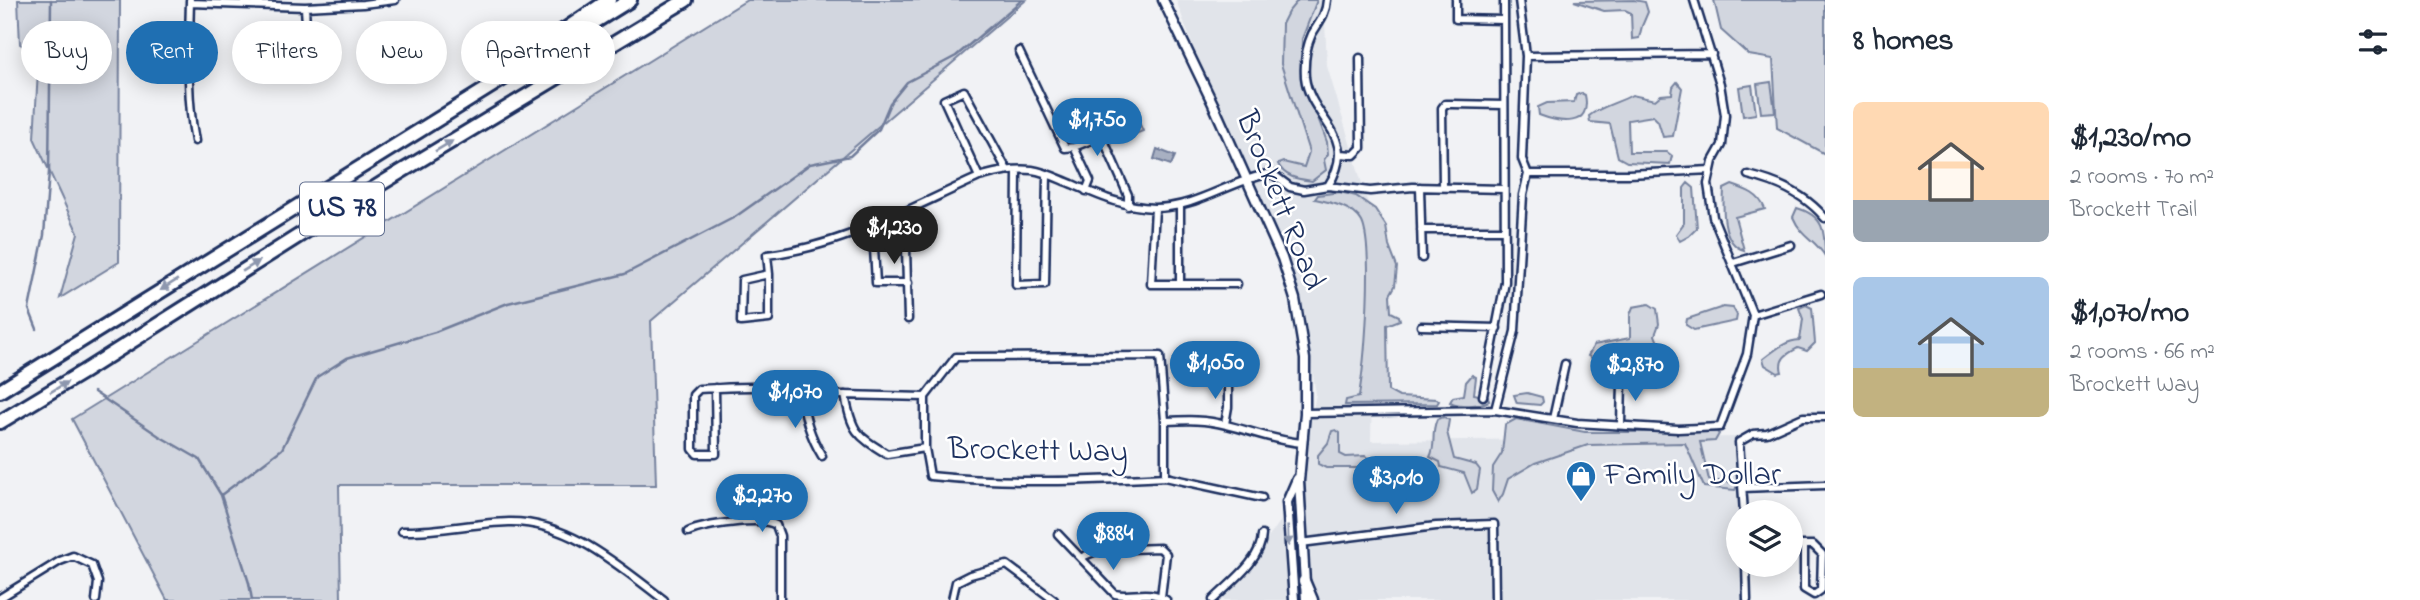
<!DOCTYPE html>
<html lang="en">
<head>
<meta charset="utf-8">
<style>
  body { margin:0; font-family:"Indie Flower",sans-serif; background:#f6f6f7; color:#1f2937; height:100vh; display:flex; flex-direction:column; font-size:26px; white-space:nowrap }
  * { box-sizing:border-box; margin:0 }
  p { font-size:23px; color:#747a83 }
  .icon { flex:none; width:38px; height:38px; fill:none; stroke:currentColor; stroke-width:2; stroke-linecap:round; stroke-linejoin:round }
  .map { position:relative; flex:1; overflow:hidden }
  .panel { display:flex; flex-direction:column; background:#fff; width:595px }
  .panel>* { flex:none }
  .top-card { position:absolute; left:21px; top:21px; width:665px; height:63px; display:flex; gap:14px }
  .tools { position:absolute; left:1726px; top:500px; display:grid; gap:14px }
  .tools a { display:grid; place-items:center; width:77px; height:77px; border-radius:50%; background:#fff; box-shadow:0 4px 18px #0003; font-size:35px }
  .price { position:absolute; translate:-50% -60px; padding:0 16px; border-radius:24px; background:#1f6fb2; color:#fff; font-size:23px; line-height:46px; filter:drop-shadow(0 2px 4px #0008) }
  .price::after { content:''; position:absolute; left:50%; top:42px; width:21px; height:16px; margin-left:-10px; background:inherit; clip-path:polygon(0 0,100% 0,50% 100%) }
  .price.current { background:#222; color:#fff }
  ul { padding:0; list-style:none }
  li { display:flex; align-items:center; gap:21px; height:175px; padding:0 28px }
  li span { display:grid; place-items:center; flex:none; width:196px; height:140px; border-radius:10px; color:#555 }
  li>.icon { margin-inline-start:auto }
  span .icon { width:84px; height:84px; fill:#fffc; stroke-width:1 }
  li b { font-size:30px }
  h2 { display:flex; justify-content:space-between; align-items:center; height:84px; padding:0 28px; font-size:30px }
  .chip { padding:0 24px; border-radius:32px; background:#fff; box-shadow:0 4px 18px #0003; font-size:24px; line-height:63px }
  .chip.current { background:#1f6fb2; color:#fff }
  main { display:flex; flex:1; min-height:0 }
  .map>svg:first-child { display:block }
  .built { fill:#e1e4ea }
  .green { fill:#d2d6df; stroke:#76829e; stroke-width:2 }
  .water { fill:#a8b0c2; stroke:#707c9a; stroke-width:2 }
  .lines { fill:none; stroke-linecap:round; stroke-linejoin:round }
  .stream { stroke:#707c9a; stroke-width:2.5 }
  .minor-casing { stroke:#1b2f5e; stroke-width:11 }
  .tertiary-casing { stroke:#1b2f5e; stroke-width:13 }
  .secondary-casing { stroke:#1b2f5e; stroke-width:15 }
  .motorway-casing { stroke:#1b2f5e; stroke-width:18 }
  .minor { stroke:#fff; stroke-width:6 }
  .tertiary { stroke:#fff; stroke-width:8 }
  .secondary { stroke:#fff; stroke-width:10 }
  .motorway { stroke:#fff; stroke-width:12 }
  .oneway { fill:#8d97ae }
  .labels { text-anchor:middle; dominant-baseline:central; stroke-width:5; stroke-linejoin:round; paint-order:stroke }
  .shield { fill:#fff; stroke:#5f6d8e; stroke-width:2 }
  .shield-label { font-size:30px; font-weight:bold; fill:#1b2f5e }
  .street-label { font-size:32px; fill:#1b2f5e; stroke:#fff }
  .poi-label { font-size:32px; fill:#1b2f5e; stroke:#fff; text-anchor:start }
</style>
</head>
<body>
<main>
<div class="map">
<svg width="1825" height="600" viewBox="0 0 1825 600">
  <rect width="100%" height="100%" fill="#f1f2f5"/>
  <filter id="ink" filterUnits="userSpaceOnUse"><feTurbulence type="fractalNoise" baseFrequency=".0143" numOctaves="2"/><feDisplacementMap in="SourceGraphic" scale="14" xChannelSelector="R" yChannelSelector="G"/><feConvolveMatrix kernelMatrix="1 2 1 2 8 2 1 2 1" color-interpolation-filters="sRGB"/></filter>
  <g filter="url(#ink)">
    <path class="built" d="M1176,0H1324L1327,66L1375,227L1371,441L1746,437L1747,513H1738V565H1748L1749,600H1213L1238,579L1296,500L1316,394L1301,301L1241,160L1210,93Z"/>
    <path class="green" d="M18,0H120L119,262L60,298L78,233L34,138L39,55L20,44Z
      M747,0H1026L651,321L656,485H339L341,600H167L72,419Z
      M1298,0H1317L1302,39L1301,72L1327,142L1328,154L1324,160L1326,170L1312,181C1299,179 1285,178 1278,164L1283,162L1304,167L1309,152L1281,64L1282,24L1288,12Z
      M1634,0L1645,2L1648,12L1642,26L1639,38L1632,39L1631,13L1625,10L1604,11L1574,1Z
      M1714,0H1825V154L1777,128L1773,59L1749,55L1721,30Z
      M1677,82L1682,88L1673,136L1663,137L1658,121L1653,116L1628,120L1629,152H1667L1672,156L1670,164L1627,162L1618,157L1610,124L1590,122L1589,116C1601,106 1618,103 1632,95L1655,100L1661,95L1672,94L1673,87Z
      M1771,82L1775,112L1761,113L1757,84Z
      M1752,85L1756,114L1743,116L1739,87Z
      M1581,93L1585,95C1592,128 1560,123 1539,115L1538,107L1547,103L1574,102L1576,95Z
      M1134,112L1143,131L1130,136L1120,118Z
      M1688,183L1694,188L1697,228L1689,236L1680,241L1676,234L1684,223V188Z
      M1732,185C1747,190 1759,194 1765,209L1735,217L1744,250C1721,244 1723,207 1724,189Z
      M1340,192L1356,196L1375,209L1386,226L1389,246L1397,267L1395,286L1390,295L1391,312L1399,316L1400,320L1387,325L1388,391L1399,397L1437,399L1439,401L1437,404L1345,405L1346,400L1359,397L1360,389C1365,357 1374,248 1362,222C1354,207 1330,202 1315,199L1318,195Z
      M1797,208C1824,216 1825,231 1825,256C1814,238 1802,238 1793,217Z
      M1649,304L1657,309L1659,324L1655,335L1665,360L1655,370L1635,371C1617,356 1605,368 1588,356L1594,345L1630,338V315L1633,307Z
      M1806,305L1812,308L1815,343L1807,351L1798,348C1787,354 1778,358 1782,372L1778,373L1765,365L1763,359C1775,350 1784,341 1800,340L1803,319L1799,308Z
      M1723,307L1733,308L1737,315L1736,321L1694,330L1686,325L1687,319Z
      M1472,375L1476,377L1474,394L1488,397L1489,401C1479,406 1460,407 1450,402L1453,397L1464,395L1466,382Z
      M1527,393L1542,397L1543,402L1540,405L1517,403L1514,395Z
      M1444,417L1449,420L1447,432L1454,459L1476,465L1480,470L1477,489L1472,493L1464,473L1441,467L1440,462L1430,457C1437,443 1430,435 1437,419Z
      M1516,419L1585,432H1717L1719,434L1715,441L1700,442L1709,480L1736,483V488L1735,490L1704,487L1685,443L1588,445L1535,463L1508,479L1503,494L1498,502L1492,491L1493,467L1502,453L1505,425Z
      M1336,430L1340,433V454L1346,457L1365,456L1384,465L1378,468H1326L1318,464V455L1328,443L1332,431Z"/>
    <path class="water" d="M1157,149L1175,156L1171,165L1154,159Z"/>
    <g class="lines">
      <path class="stream" d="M1824,0L1825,1
        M37,329L29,309L44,235L49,172L51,0
        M94,392L159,436L199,459L221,495L249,583L252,600
        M221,495L282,449L317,377L347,358L435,332L508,303L625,274L735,217L810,164L850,156L879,129L890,103L907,82L956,56L1022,0"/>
      <g class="minor-casing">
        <path id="minor" d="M190,0C189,48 186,94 195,141
          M1327,0C1326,15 1319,22 1312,34C1306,47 1304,62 1305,77C1310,120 1361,135 1328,186
          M1456,0V19L1504,20
          M1519,0L1526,56L1522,159L1528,174H1628L1711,170
          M190,3L305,7L363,4L395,0
          M305,7L307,44
          M1019,51L1065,148L1074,147
          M1526,56L1712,54
          M1339,154L1354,155L1361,148L1360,58
          M1017,170L1016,285L1045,284L1047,174
          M1748,175C1778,182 1805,194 1825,218
          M979,177L944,100L964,91L1007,170
          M1420,187L1422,258
          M1443,187L1442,108L1445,104H1452L1504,105
          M1086,191L1090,181L1074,147L1102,136L1128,195V206
          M1155,208L1151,284H1237
          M905,212L908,319
          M1421,230H1504
          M874,248L876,283H908
          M1733,263L1791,245
          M769,274V319L741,322L742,280L769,274L767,255C844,246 910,208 979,177C997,172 1013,168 1032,170C1046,172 1059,179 1072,184C1100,196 1124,207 1154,208C1196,208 1228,182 1267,174L1274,175L1290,187L1304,190L1328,186L1370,191L1413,187L1504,189
          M1180,284V205
          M1753,315L1821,294
          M1421,326L1497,328
          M715,388L716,454H697L693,449V395L699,389C732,388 770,383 802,394L925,397L956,357L1160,356L1165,421C1186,420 1206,419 1226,425C1252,431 1275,441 1302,443
          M802,394C804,417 810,436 822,456
          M845,395C852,432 856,435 887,454L925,448L930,476C1009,484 1085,481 1165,477V421
          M1483,396L1505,282L1504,0
          M925,397V448
          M1495,410L1515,331L1523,195L1528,174
          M1305,413L1495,410L1577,423L1678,429L1720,427L1747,354L1753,315L1713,217L1708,184L1713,161L1722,145L1725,115L1720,84L1694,0
          M1553,419L1565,364
          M1225,424L1228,407V380
          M1621,425L1622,381
          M1165,477L1262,498
          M1743,488L1825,485
          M1744,513L1739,442L1753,434L1767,433L1803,417H1825
          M402,531C438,532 473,523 509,522C569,521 619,566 664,600
          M688,532C704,525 761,516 776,525L780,536V600
          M1058,534L1115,594C1133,598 1148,588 1166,600
          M1301,543L1436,526L1494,524L1495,600
          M1790,545H1813L1822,554L1821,590L1814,595L1804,589V545
          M1082,557L1099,550L1160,548L1166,554L1161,597
          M1746,565L1747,600
          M0,598L60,561L73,556L92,565L98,582L96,600
          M952,600L956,582L970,575L1007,565L1054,600
          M1213,600C1231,582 1261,561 1262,535"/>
      </g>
      <g class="tertiary-casing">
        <path id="tertiary" d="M1163,0L1213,104L1282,258L1295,299L1305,359V413L1299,481L1306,600
          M1294,600L1287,502L1297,479"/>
      </g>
      <g class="secondary-casing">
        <path id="secondary" d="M1304,581L1312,600"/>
      </g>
      <g class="motorway-casing">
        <path id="motorway" d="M548,41L609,0
          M0,391L630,0
          M0,422L83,372L384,182L686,0"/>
      </g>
      <use href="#minor" class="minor"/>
      <use href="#tertiary" class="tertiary"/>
      <use href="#secondary" class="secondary"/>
      <use href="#motorway" class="motorway"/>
    </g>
    <defs><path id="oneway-solid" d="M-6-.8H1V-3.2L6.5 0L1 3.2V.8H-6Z" transform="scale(1.75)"/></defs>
    <g class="oneway">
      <use href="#oneway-solid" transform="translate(444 146) rotate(-31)"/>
      <use href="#oneway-solid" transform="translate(251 266) rotate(-32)"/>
      <use href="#oneway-solid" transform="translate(169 285) rotate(148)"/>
      <use href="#oneway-solid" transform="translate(59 387) rotate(-31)"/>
      <use href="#oneway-solid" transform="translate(1288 536) rotate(88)"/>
    </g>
  </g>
  <defs>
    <g id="shop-pin" transform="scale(1.575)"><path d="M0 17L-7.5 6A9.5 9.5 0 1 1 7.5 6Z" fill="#1f6fb2" stroke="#fff"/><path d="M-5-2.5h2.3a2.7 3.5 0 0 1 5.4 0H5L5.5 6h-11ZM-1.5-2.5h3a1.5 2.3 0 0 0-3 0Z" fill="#fff"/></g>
  </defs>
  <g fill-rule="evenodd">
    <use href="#shop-pin" x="1581" y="476"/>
  </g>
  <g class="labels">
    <rect class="shield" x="300" y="182.5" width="84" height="53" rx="5"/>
    <g class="shield-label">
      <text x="342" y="209">US 78</text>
    </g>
    <g class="street-label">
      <text transform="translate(1279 201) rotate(68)">Brockett Road</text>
      <text transform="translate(1038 452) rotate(1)">Brockett Way</text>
    </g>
    <g class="poi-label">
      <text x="1604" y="476">Family Dollar</text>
    </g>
  </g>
</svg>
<div class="tools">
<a><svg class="icon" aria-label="layers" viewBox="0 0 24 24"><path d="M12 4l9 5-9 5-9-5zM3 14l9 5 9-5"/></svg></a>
</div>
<b class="price" style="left:1097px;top:158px">$1,750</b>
<b class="price current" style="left:894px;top:266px">$1,230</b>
<b class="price" style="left:1215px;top:401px">$1,050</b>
<b class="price" style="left:1635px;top:403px">$2,870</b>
<b class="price" style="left:795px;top:430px">$1,070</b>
<b class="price" style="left:1396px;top:516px">$3,010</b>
<b class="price" style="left:762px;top:534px">$2,270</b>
<b class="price" style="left:1113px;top:572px">$884</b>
<div class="top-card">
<a class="chip">Buy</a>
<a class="chip current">Rent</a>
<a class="chip">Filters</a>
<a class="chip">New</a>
<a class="chip">Apartment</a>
</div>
</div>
<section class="panel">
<h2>8 homes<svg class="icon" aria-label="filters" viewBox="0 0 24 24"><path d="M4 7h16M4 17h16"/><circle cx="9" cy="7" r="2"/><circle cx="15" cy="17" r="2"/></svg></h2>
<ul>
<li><span style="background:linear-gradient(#ffd9b3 70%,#9aa5b1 0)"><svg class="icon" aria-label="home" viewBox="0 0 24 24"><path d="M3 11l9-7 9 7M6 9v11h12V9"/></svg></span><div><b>$1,230/mo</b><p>2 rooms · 70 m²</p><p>Brockett Trail</p></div></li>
<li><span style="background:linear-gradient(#a9c7e8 65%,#c2b280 0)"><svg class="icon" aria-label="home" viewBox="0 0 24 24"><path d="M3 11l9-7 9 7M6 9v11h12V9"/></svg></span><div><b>$1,070/mo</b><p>2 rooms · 66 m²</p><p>Brockett Way</p></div></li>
</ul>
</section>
</main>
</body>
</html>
